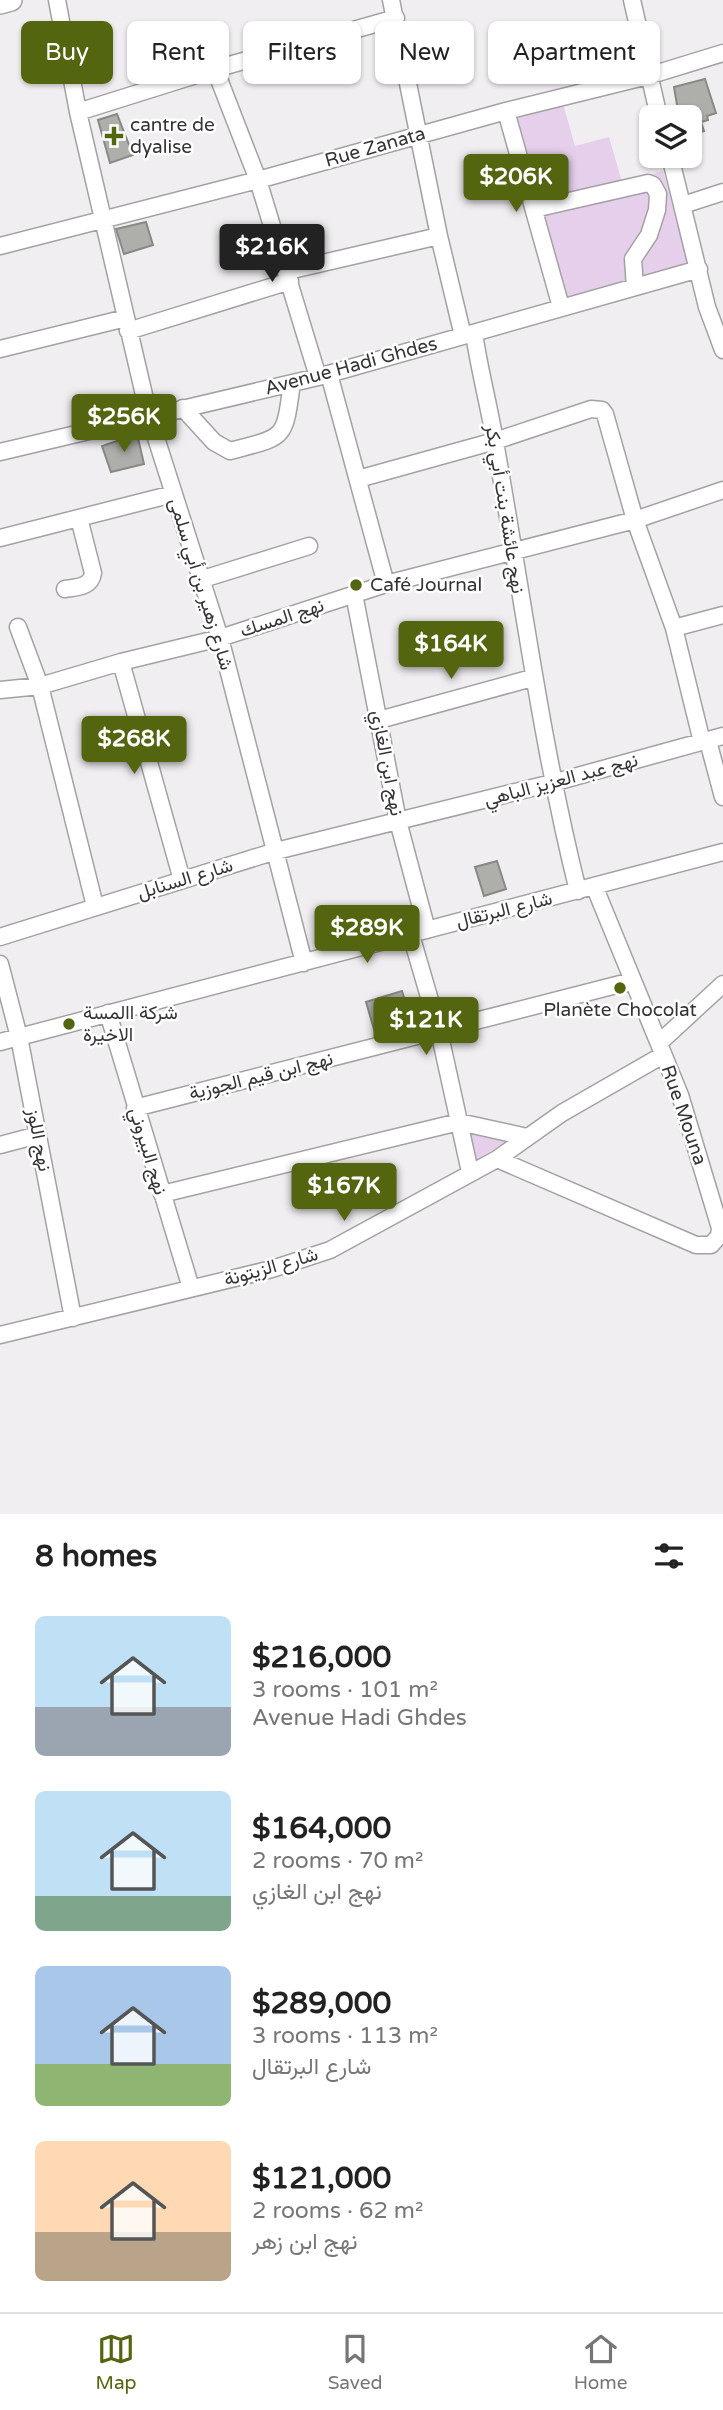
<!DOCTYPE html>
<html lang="en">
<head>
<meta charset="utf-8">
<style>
  body { margin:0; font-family:"Varela Round",Vazirmatn,sans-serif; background:#f6f6f6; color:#222; height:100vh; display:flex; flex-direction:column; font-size:26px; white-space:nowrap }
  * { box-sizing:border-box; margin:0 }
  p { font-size:23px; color:#767676 }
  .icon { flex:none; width:38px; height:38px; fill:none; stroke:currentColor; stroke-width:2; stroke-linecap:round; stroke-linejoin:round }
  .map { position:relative; height:1514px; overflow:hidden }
  .panel { display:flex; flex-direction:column; background:#fff; flex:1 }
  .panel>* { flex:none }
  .guide { position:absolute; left:21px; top:21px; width:682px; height:63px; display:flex; gap:14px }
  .buttons { position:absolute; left:639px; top:105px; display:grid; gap:14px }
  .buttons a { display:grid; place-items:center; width:63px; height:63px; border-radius:10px; background:#fff; box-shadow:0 2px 5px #0004; font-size:35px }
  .price { position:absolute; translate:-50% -60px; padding:0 16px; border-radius:7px; background:#53650e; color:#fff; font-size:23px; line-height:46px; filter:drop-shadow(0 2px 4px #0008) }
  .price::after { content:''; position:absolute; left:50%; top:42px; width:21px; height:16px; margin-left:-10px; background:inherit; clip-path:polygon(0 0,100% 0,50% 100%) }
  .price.selected { background:#222; color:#fff }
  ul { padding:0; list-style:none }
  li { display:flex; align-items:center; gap:21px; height:175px; padding:0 35px }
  li span { display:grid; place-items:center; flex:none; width:196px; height:140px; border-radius:10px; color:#555 }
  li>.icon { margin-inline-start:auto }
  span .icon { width:84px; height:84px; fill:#fffc; stroke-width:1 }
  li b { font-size:30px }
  h2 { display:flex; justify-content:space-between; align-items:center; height:84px; padding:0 35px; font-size:30px }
  .chip { padding:0 24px; border-radius:10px; background:#fff; box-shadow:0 2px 5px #0004; font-size:24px; line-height:63px }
  .chip.selected { background:#53650e; color:#fff }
  .tabs { display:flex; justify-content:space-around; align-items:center; height:98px; border-top:2px solid #e0e0e0; background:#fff; font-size:19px; color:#767676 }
  .tabs a { display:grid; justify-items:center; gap:4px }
  .tabs .selected { color:#53650e }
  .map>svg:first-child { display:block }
  .green { fill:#e5cfeb }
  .building { fill:#aeafab; stroke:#888985; stroke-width:2 }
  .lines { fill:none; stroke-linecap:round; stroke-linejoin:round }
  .minor-casing { stroke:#a4a1a5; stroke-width:19 }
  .major-casing { stroke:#a4a1a5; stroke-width:24 }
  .minor { stroke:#fff; stroke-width:16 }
  .major { stroke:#fff; stroke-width:21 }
  .poi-dot { fill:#53650e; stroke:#fff; stroke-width:2.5 }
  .labels { text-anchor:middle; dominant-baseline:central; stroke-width:5; stroke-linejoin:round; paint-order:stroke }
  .poi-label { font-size:19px; fill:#353335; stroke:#fff; text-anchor:start }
  .street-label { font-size:19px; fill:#353335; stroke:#fff }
</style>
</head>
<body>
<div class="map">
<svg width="723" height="1514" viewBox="0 0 723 1514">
  <rect width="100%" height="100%" fill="#f1eef1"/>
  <path class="green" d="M563,104L575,146L609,137L622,182L663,171L689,266L562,301L512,118Z
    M469,1132L510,1139L476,1160Z"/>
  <path class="building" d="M705,79L716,113L707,116L708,120L701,122L704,131L690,135V117H683L681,110L678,111L674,87Z
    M117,114L133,155L110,163L98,120Z
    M146,222L153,245L124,254L116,229Z
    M137,434L144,464L111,472L102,446Z
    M497,861L506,889L484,896L475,867Z
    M402,991L413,1026L376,1036L366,1002Z"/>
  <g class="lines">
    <g class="minor-casing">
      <path id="minor" d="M57,0L78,112L149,416L220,638L304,963
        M391,0L439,236L463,336
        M632,0L659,117
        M215,69L258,180L318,377
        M506,111L561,307
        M78,112L215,69L396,18
        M670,156L707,307L723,350
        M683,205L723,192
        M534,209L648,183L653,185L658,194L657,210L649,235L633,259L635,287
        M0,246L258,180L506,111L648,76L723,53
        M288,271L439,236
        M128,331L290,281
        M474,333C479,369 489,405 495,442C522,592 541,743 578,891
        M0,349L126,318
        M329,374L386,584
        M183,408L214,442L230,451C286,436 284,441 292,383
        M0,452L318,377L699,269
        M358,479L495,441L591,409L602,410L605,414L635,520L674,628L702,742
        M0,538L173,494
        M203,579L309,546
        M65,589C78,587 91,587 93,573L79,518
        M354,594L398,821L427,930
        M18,627L40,686L95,906
        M674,628L723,615
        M121,662L182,880
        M0,690L40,686L121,662L220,638L386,584L635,520L723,490
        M379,720L532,678
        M708,741L723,797
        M411,935L439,1031L470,1172
        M0,937L276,851L552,783L723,736
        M0,964L19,1037L73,1318
        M108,1013L191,1288
        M0,1042L723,852
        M659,1043L723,984
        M135,1108L632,981
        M0,1145L38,1135
        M497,1159L696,1245H711L719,1236L720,1228L680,1095L595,888
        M162,1194L459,1122L527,1137
        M0,1335L272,1269L330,1250L497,1159L562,1113L663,1055"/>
    </g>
    <g class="major-casing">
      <path id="major" d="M0,3L11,0"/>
    </g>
    <use href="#minor" class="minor"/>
    <use href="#major" class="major"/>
  </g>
  <g class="poi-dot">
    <path d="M110.5 125.5h7v7h7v7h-7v7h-7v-7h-7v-7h7z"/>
    <circle cx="356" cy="585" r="7"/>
    <circle cx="620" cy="988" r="7"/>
    <circle cx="69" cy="1024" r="7"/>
  </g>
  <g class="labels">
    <g class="poi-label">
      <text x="130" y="125">cantre de<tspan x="130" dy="22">dyalise</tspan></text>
      <text x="370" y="585">Café Journal</text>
      <text x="620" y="1010" text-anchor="middle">Planète Chocolat</text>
      <text x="83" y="1013">شركة االمسة<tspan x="83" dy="22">الاخيرة</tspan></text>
    </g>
    <g class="street-label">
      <text transform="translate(375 147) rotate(-16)">Rue Zanata</text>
      <text transform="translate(351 366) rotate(-15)">Avenue Hadi Ghdes</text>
      <text transform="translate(505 509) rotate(81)">نهج عائشة بنت أبي بكر</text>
      <text transform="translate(201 584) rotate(73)">شارع زهير بن أبي سلمى</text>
      <text transform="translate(282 618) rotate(-18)">نهج المسك</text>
      <text transform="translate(387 763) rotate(79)">نهج ابن الغازي</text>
      <text transform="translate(561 780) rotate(-15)">نهج عبد العزيز الباهي</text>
      <text transform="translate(185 879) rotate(-17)">شارع السنابل</text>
      <text transform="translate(504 910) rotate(-14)">شارع البرتقال</text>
      <text transform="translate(261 1076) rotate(-14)">نهج ابن قيم الجوزية</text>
      <text transform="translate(684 1115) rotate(71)">Rue Mouna</text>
      <text transform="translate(39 1140) rotate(79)">نهج اللوز</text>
      <text transform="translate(148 1151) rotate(73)">نهج البيروني</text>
      <text transform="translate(271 1267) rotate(-16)">شارع الزيتونة</text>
    </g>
  </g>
</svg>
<div class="buttons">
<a><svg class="icon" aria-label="layers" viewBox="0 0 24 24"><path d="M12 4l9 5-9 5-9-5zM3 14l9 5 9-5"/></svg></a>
</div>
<b class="price" style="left:516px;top:214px">$206K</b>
<b class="price selected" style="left:272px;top:284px">$216K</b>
<b class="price" style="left:124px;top:454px">$256K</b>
<b class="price" style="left:451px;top:681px">$164K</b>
<b class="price" style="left:134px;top:776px">$268K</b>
<b class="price" style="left:367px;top:965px">$289K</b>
<b class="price" style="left:426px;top:1057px">$121K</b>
<b class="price" style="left:344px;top:1223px">$167K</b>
<div class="guide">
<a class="chip selected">Buy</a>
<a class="chip">Rent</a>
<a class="chip">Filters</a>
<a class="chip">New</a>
<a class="chip">Apartment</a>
</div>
</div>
<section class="panel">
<h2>8 homes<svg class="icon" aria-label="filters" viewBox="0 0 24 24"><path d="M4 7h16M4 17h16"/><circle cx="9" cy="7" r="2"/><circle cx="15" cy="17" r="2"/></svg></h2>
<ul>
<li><span style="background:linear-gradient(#bfe0f5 65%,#9aa5b1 0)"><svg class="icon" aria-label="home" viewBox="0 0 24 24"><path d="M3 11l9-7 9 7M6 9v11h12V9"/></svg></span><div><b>$216,000</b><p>3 rooms · 101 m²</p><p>Avenue Hadi Ghdes</p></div></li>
<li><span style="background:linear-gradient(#bfe0f5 75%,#7fa58c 0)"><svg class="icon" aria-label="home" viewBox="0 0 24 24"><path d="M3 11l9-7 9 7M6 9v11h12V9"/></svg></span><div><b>$164,000</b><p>2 rooms · 70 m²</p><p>نهج ابن الغازي</p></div></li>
<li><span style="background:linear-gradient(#a9c7e8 70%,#8fb573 0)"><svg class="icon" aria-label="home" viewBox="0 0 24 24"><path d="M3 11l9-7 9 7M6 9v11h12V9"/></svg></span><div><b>$289,000</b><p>3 rooms · 113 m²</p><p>شارع البرتقال</p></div></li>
<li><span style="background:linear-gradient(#ffd9b3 65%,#b9a48a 0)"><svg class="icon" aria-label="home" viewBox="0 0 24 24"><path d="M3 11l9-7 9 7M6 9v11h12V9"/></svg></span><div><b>$121,000</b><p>2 rooms · 62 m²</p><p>نهج ابن زهر</p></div></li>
</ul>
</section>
<nav class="tabs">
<a class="selected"><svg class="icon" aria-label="map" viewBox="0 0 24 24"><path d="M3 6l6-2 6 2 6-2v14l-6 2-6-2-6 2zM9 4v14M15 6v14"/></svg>Map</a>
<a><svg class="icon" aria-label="saved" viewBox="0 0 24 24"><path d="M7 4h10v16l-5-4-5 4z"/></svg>Saved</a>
<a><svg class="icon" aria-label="home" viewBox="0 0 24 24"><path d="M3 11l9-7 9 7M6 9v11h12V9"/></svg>Home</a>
</nav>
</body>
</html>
